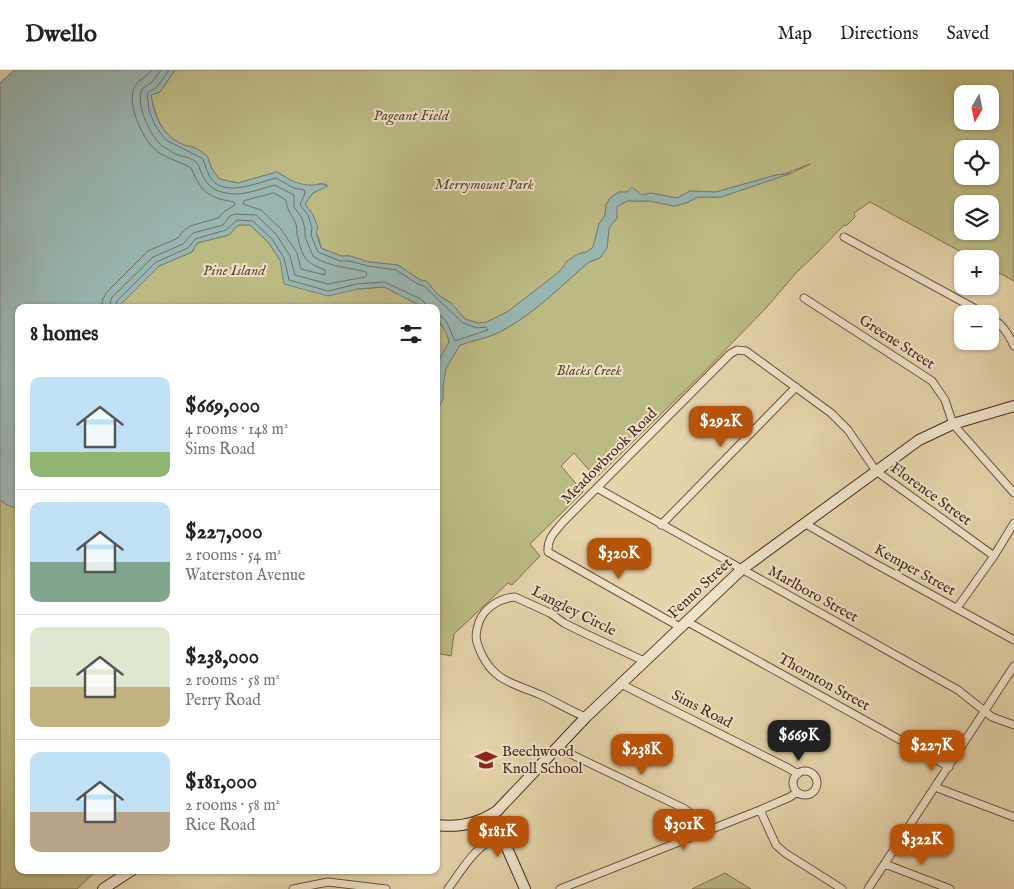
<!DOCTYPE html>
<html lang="en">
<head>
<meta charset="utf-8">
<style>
  body { margin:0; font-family:"IM FELL English",serif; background:#f2f2f2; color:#222; height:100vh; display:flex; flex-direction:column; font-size:19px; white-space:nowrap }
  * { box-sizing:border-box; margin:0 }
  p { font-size:16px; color:#767676 }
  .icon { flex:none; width:28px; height:28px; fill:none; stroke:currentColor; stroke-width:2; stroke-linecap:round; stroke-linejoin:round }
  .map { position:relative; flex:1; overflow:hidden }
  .details { position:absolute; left:15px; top:234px; width:425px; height:570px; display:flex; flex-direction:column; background:#fff; border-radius:10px; box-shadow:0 1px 4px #0004 }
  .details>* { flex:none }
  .needle { width:32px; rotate:189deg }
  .fabs { position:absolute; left:954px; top:15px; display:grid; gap:10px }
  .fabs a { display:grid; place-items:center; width:45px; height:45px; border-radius:10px; background:#fff; box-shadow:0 1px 4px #0004; font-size:25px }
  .price { position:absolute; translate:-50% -42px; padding:0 11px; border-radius:10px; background:#b45309; color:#fff; font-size:16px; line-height:32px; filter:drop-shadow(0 1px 2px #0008) }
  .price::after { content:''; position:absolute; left:50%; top:30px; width:15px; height:11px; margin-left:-8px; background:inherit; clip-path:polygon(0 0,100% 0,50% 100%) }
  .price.active { background:#222; color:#fff }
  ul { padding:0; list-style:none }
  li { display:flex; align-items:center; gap:15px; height:125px; padding:0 15px }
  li+li { border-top:1px solid #e0e0e0 }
  li span { display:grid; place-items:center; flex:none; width:140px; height:100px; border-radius:10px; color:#555 }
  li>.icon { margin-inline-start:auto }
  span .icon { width:60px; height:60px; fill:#fffc; stroke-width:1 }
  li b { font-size:21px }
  h2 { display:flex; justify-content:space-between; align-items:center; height:60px; padding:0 15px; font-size:21px }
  header { display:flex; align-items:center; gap:30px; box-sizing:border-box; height:70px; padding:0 25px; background:#fff; border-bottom:1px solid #e0e0e0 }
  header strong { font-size:24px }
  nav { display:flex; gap:28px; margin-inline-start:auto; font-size:18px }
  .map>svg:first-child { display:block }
  .green { fill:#bcba83; stroke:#84704e; fill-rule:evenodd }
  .water { fill:#98b6b1; stroke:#797c74 }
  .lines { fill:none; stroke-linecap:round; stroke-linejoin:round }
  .shore { stroke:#726e64; stroke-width:1 }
  .street-casing { stroke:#72513c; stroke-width:9 }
  .secondary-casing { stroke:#4b2618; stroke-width:12 }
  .street { stroke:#eee2c8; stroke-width:7 }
  .secondary { stroke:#eee2c8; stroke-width:10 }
  .labels { text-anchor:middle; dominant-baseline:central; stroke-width:4; stroke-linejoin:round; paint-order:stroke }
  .park-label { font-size:15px; font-style:italic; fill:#62442d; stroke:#eee2c8 }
  .street-label { font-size:15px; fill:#4b2618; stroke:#eee2c8 }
  .poi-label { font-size:15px; fill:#4b2618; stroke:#eee2c8; text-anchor:start }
</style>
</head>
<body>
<header>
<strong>Dwello</strong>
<nav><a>Map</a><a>Directions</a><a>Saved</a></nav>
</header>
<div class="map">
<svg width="1014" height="819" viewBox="0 0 1014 819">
  <rect width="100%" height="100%" fill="#e5d3aa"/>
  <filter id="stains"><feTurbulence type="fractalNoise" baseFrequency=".004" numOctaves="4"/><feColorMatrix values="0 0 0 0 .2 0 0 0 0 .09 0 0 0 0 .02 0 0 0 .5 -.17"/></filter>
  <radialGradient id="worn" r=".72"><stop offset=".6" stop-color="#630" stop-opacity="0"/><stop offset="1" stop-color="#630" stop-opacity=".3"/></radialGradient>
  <path class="green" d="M175,0H1014V211L990,198V189H974L870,132L854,143L855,147L846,156L844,155L817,183L796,203L766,238L705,301L596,408L574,383L561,396L583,422L530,474L540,486L512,515L508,513L454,564L451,586L436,583V358H438L436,342L443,329V316L446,298L460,275C475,270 493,267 507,258C537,241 563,214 589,192L600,188L607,178L609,158L617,148L616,137L627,131H649L674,136L686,133L698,127H721L792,103L810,94L784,104L776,105L716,122L690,121L677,128L651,123L642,125L619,122L610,128L606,135L605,145L599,154L593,177L587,182L578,184L561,201L507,242L487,252L478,253L465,249L451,233L438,225L426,211L420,210L398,195L369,192L350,186H341L321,178L319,168L316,163C319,153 311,142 305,134L313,123L327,115C320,112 318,115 311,116C298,117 287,108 277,102L238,113L219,109L212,99L207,86C203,83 198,79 193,77C190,76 185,76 182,74C162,65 155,46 151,25L160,22ZM962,24H990V51H962ZM962,79H990V106H962ZM962,134H990V161H962Z
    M238,155H250L268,172L280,190L358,219L384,217L423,237L120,238L121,234L159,196L192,182L197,173L229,165Z
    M436,248L447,263L449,272L439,290L436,320Z
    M0,430L19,439V800H99L94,803L77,819H0Z
    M725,803L751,819H692Z"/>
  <path class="water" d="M14,0H175L160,22L151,25C154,46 162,65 182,74C185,76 190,76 193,77C198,79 203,83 207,86L212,99L219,109L238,113L277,102C287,108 295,114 308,115C317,116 319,112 328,116L313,123L305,134L312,143L318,157L316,163L321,178L341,186H350L369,192L398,195L420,210L426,211L438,225L451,233L465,249L478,253L487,252L507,242L560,201L567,191L578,184L587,182L593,177L599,154L605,145L606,135L610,128L619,122H627L632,117L642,125L651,123L677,128L690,121L716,122L776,105L792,103L721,127H698L686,133L674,136L649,131H627L617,137V148L609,158L607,178L600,188L589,192C563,214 537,241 507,258C493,267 475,270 460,275L446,298L443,316V329L436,342L439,290L449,272C446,257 436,252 436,238L423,237L384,217L358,219L328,226L284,214L280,190L268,172L250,155H238L229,165L197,173L192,182L159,196L121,234L120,237L19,238V439L7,435L0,430V13Z"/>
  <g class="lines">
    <path class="shore" d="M169,0L157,17L147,23L149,41L156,57L166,70L203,89C206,97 208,107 215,113C231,125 260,112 276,108L294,118L304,120L305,123L300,135L308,145L312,158L311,165L318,182L340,191H349L368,196L396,200L418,214L424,216L463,253L477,258L486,257L488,260L455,271C450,262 448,246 436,244
      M274,123L286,130C287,140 291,144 295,152C298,157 296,163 298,168C302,188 307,193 325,200V205L301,199L297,183L281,159L261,140L243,134L244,131Z
      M101,238L103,229L107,222L148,181L178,168L183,161L190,156L218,148L225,141L235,135L234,132C208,128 201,121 191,98C181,92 169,89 159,83C144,73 125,33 135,16C139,9 147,7 152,0
      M109,238L112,227L153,187L183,174L193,163L223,155L230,146L235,144L256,145L276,164L290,186L295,205L328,214L365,207L367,205L366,202C348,197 328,197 313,186L305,167V159L302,148L294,137V125L275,115C258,119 241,128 222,122C212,120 205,112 201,102C199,98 199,94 196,92C190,87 184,87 178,85C173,83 169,80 164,77C151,69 135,34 142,19L152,12L161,0
      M115,238L117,231L156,192L188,178L195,169L226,160L237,150L253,151L272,169L284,188L289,210L328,221L357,214L384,212L421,229L425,233L426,238"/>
    <g class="street-casing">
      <path id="street" d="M844,167L985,244
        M804,228L932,311L945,330L953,354L1014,423
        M990,247C1002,254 1008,263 1014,276
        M597,418L958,620L992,647L1014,655
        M804,453L872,492L1014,570
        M661,455L796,317
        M957,538L994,486L1014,453
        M686,551L949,697
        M680,557L548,482C547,468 555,462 563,452L730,284L737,280L746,281L831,343L848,360L876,401L994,486
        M621,614L788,698L798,704
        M586,647C570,641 556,632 541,625C516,614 495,612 482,585C476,572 474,567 479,552C484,538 500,528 515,527L550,543L564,553L582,562L644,591
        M558,678L685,739L710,758
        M793 713a12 12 0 1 1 24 0a12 12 0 1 1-24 0Z
        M935,717L1014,747
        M760,740L776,775L785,783L842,819
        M885,794L950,819
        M293,819L328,812L386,819
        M448,819C464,797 475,775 502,765
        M560,819L760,740L790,727L797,722
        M868,819L1014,596"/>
    </g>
    <g class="secondary-casing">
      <path id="secondary" d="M489,747L499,760L525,819
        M436,755C459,758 478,754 497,741L586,647L741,500L919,370L953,354L1014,336
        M103,819L132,800"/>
    </g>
    <use href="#street" class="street"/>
    <use href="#secondary" class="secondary"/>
  </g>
  <defs>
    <g id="school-bare" transform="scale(1.725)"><path d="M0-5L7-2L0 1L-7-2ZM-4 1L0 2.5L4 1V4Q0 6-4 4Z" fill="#8f2418" stroke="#eee2c8" stroke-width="2.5" paint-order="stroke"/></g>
  </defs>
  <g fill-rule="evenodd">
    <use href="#school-bare" x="486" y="690"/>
  </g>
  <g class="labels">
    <g class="park-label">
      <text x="411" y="45">Pageant Field</text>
      <text x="484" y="114">Merrymount Park</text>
      <text x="234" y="200">Pine Island</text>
      <text x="589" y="300">Blacks Creek</text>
    </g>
    <g class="street-label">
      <text transform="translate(897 272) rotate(33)">Greene Street</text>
      <text transform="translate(609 386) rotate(-45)">Meadowbrook Road</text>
      <text transform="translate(931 424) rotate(36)">Florence Street</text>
      <text transform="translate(915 500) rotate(29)">Kemper Street</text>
      <text transform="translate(700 518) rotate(-43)">Fenno Street</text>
      <text transform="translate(813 524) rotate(29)">Marlboro Street</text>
      <text transform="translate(574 541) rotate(27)">Langley Circle</text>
      <text transform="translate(824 612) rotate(29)">Thornton Street</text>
      <text transform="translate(702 639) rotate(27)">Sims Road</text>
    </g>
    <g class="poi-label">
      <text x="502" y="681">Beechwood<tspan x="502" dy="17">Knoll School</tspan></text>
    </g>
  </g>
  <rect width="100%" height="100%" filter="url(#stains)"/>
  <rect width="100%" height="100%" fill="url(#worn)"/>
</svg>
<div class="fabs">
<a><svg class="needle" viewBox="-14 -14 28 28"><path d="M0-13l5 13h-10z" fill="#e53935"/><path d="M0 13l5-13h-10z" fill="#767676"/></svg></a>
<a><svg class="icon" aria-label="locate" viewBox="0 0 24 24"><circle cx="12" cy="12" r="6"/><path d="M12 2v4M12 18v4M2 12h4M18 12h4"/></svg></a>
<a><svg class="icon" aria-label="layers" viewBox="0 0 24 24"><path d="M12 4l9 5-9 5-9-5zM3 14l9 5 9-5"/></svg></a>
<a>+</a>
<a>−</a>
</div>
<b class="price" style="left:721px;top:378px">$292K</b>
<b class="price" style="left:619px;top:510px">$320K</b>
<b class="price active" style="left:799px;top:692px">$669K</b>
<b class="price" style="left:932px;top:702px">$227K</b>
<b class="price" style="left:642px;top:706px">$238K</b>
<b class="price" style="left:684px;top:781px">$301K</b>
<b class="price" style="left:498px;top:788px">$181K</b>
<b class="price" style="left:922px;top:796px">$322K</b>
<section class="details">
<h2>8 homes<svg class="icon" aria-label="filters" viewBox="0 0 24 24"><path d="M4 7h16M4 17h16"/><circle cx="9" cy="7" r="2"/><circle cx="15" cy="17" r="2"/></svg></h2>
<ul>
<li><span style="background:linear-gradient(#bfe0f5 75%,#8fb573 0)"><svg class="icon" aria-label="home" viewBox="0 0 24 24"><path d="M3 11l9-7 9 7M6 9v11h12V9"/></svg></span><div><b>$669,000</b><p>4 rooms · 148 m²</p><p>Sims Road</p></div></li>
<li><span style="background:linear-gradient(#bfe0f5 60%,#7fa58c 0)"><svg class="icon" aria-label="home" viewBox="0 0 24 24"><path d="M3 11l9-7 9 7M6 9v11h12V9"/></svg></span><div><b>$227,000</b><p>2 rooms · 54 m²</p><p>Waterston Avenue</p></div></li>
<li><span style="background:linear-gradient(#dfe7d0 60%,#c2b280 0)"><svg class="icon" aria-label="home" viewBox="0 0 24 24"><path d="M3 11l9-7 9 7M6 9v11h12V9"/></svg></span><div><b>$238,000</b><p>2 rooms · 58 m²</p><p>Perry Road</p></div></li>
<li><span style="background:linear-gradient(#bfe0f5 60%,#b9a48a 0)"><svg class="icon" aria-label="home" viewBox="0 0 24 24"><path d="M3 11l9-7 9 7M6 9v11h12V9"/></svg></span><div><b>$181,000</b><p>2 rooms · 58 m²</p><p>Rice Road</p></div></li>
</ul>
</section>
</div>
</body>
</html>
